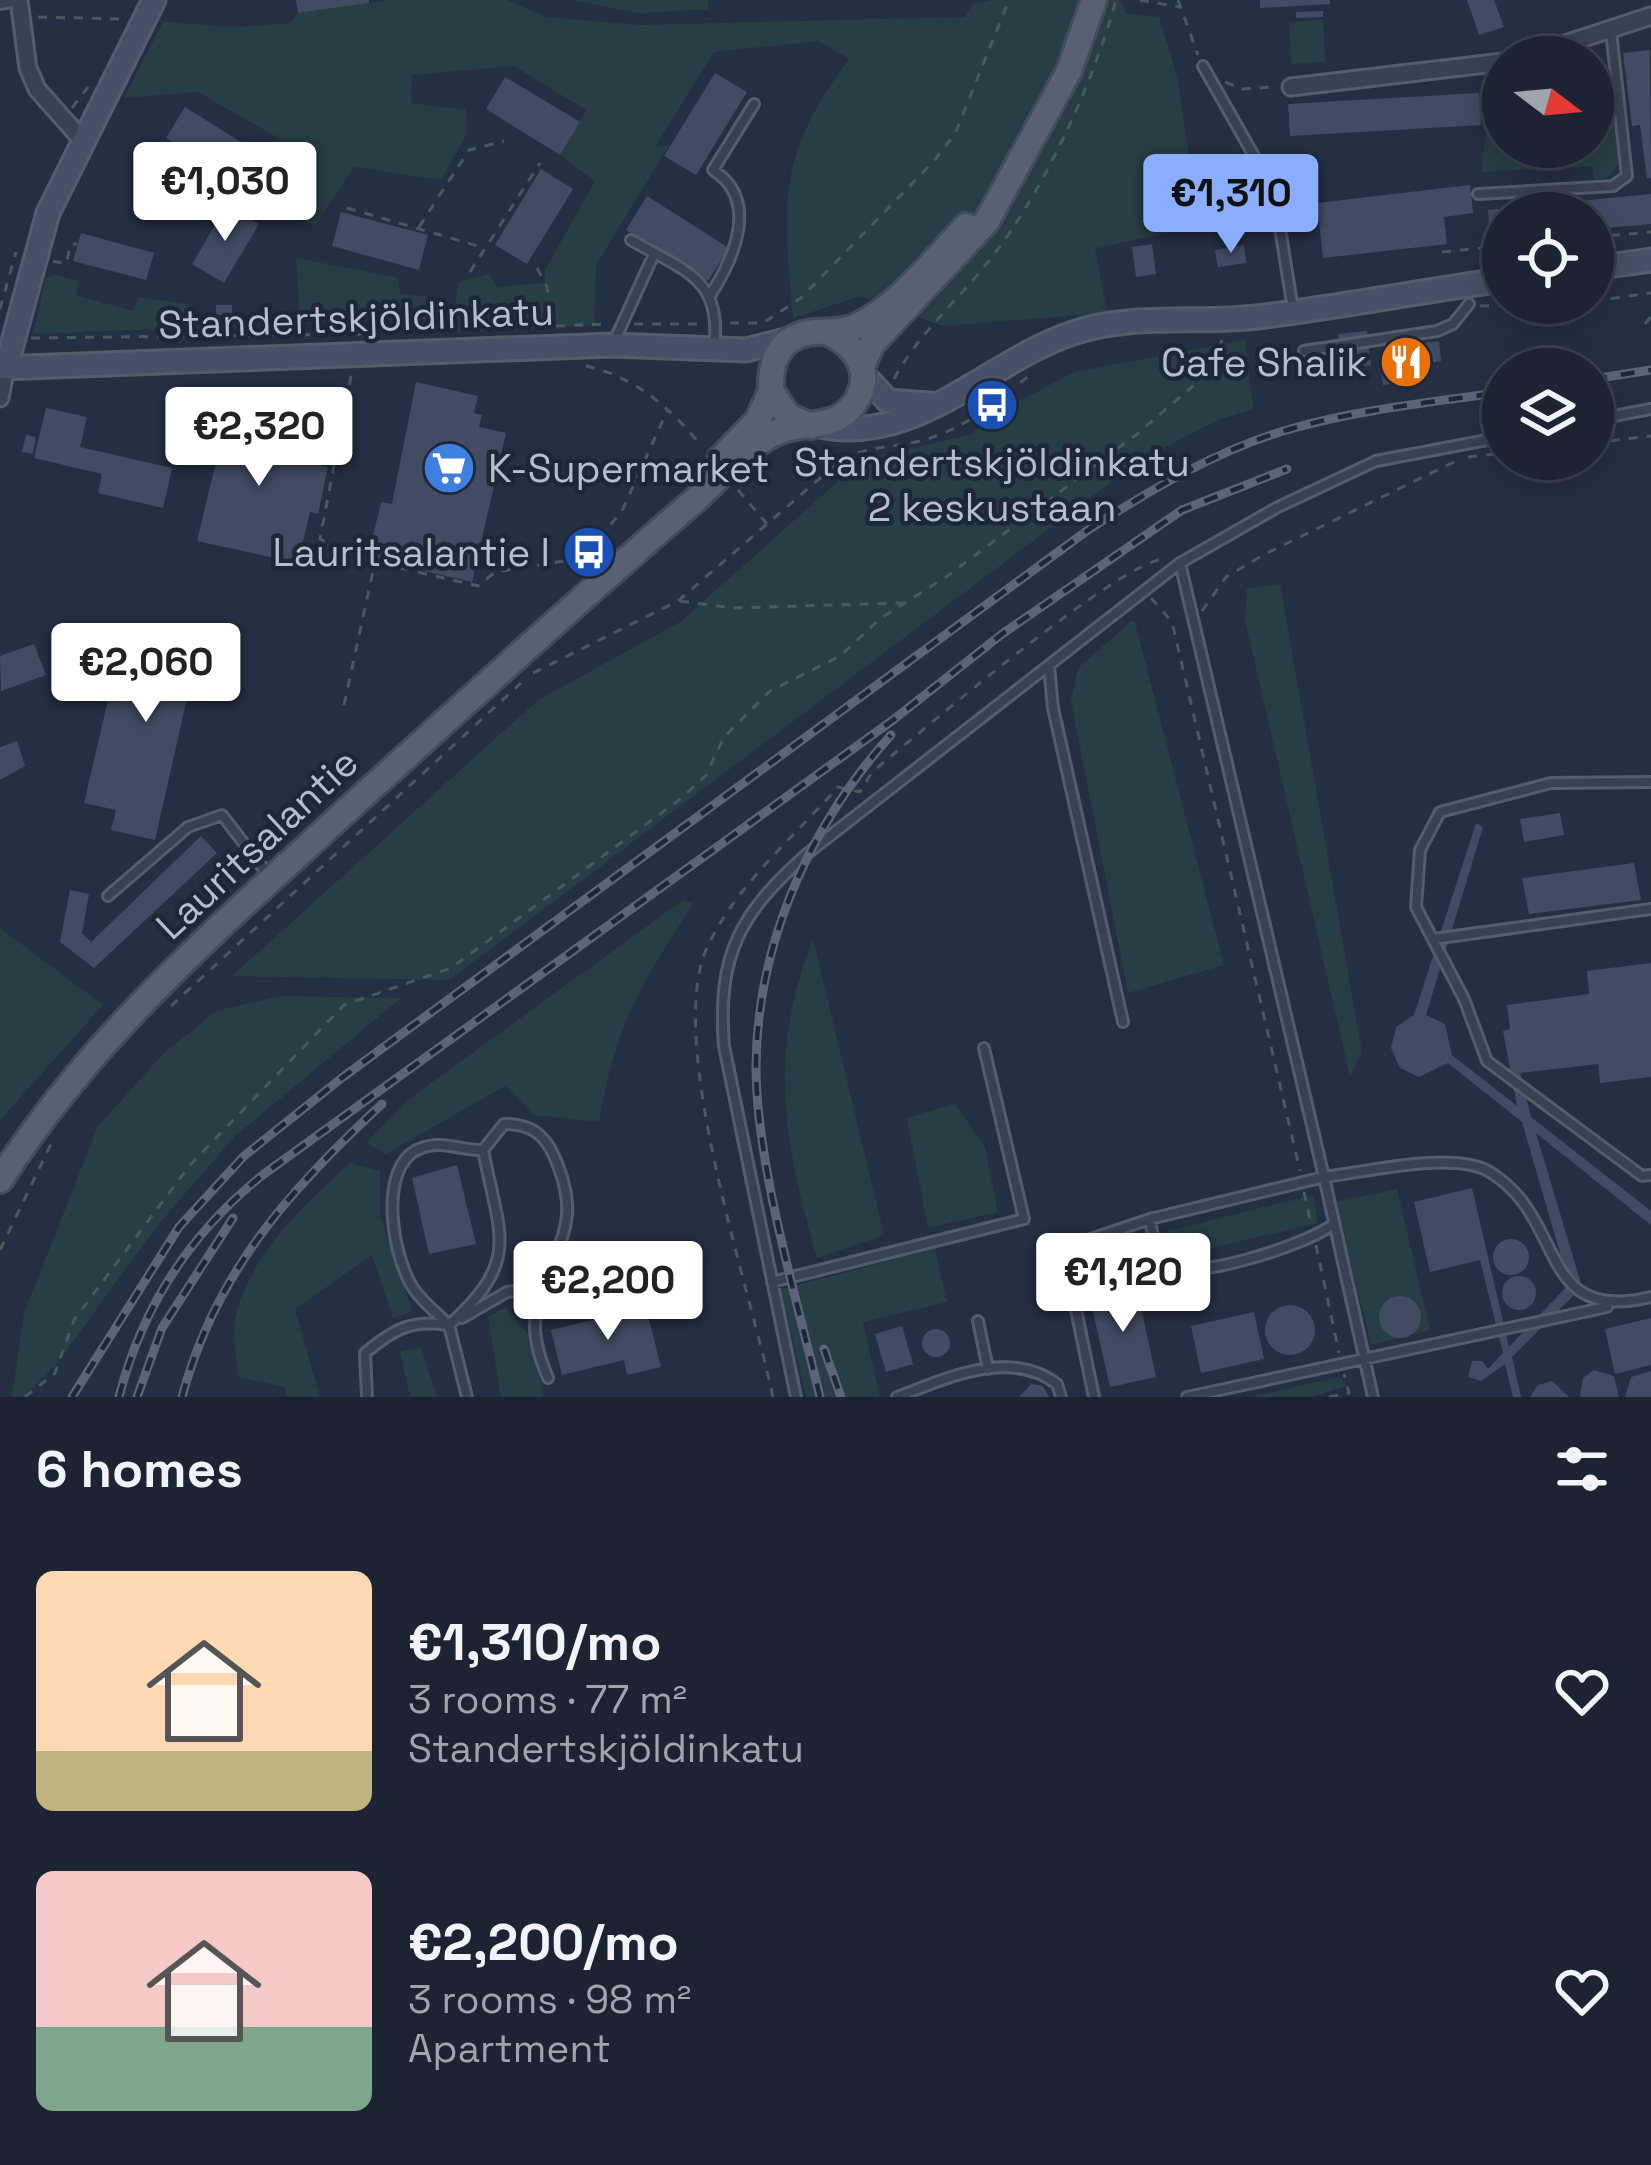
<!DOCTYPE html>
<html lang="en">
<head>
<meta charset="utf-8">
<style>
  body { margin:0; font-family:"Space Grotesk",sans-serif; background:#292f3e; color:#f1f3f6; height:100vh; display:flex; flex-direction:column; font-size:45px; white-space:nowrap }
  * { box-sizing:border-box; margin:0 }
  p { font-size:39px; color:#a0a4ac }
  .icon { flex:none; width:66px; height:66px; fill:none; stroke:currentColor; stroke-width:2; stroke-linecap:round; stroke-linejoin:round }
  .map { position:relative; height:1397px; overflow:hidden }
  .details { display:flex; flex-direction:column; background:#1c2332; flex:1 }
  .details>* { flex:none }
  .needle { width:78px; rotate:106deg }
  .tools { position:absolute; left:1482px; top:36px; display:grid; gap:24px }
  .tools a { display:grid; place-items:center; width:132px; height:132px; border-radius:50%; background:#1c2332; box-shadow:0 6px 30px #0003,0 0 0 3px #3a404d; font-size:60px }
  .price { position:absolute; translate:-50% -102px; padding:0 27px; border-radius:12px; background:#fff; color:#222; font-size:39px; line-height:78px; filter:drop-shadow(0 3px 6px #0008) }
  .price::after { content:''; position:absolute; left:50%; top:72px; width:36px; height:27px; margin-left:-18px; background:inherit; clip-path:polygon(0 0,100% 0,50% 100%) }
  .price.on { background:#8aaefd; color:#111 }
  ul { padding:0; list-style:none }
  li { display:flex; align-items:center; gap:36px; height:300px; padding:0 36px }
  li span { display:grid; place-items:center; flex:none; width:336px; height:240px; border-radius:18px; color:#555 }
  li>.icon { margin-inline-start:auto }
  span .icon { width:144px; height:144px; fill:#fffc; stroke-width:1 }
  li b { font-size:51px }
  h2 { display:flex; justify-content:space-between; align-items:center; height:144px; padding:0 36px; font-size:51px }
  .map>svg:first-child { display:block }
  .green { fill:#273e44 }
  .building { fill:#414c63 }
  .lines { fill:none; stroke-linecap:round; stroke-linejoin:round }
  .lane-casing { stroke:#545d6d; stroke-width:14 }
  .street-casing { stroke:#545d6d; stroke-width:21 }
  .secondary-casing { stroke:#545d6d; stroke-width:27 }
  .primary-casing { stroke:#434b5c; stroke-width:30 }
  .path { stroke:#455b60; stroke-width:3; stroke-dasharray:9 9; stroke-linecap:butt }
  .lane { stroke:#394253; stroke-width:8 }
  .street { stroke:#394253; stroke-width:15 }
  .secondary { stroke:#475066; stroke-width:21 }
  .primary { stroke:#576172; stroke-width:24 }
  .rail-casing { stroke:#5b657a; stroke-width:9 }
  .rail { stroke:#1e2738; stroke-width:4.5; stroke-dasharray:14; stroke-linecap:butt }
  .labels { text-anchor:middle; dominant-baseline:central; stroke-width:9; stroke-linejoin:round; paint-order:stroke }
  .street-label { font-size:39px; fill:#b6bdcc; stroke:#1e2738 }
  .poi-label { font-size:39px; fill:#b6bdcc; stroke:#1e2738; text-anchor:end }
</style>
</head>
<body>
<div class="map">
<svg width="1651" height="1397" viewBox="0 0 1651 1397">
  <rect width="100%" height="100%" fill="#252f43"/>
  <path class="green" d="M389,0H506L546,17L639,25L965,17L973,4L991,0H1121L1126,14L1159,17C1165,39 1174,61 1178,83C1186,126 1185,165 1208,204H1244L1241,218L1095,248L1107,313L943,326L861,296L793,318C783,202 776,157 849,59L819,41L714,52L655,147L670,144L596,265L594,325L453,333L458,282L489,274L497,287L545,283V270L595,181L560,155L586,110L514,66L412,75L411,103L466,110L467,133L441,180L354,167L315,226L253,187L280,139L198,92L124,98L163,22L239,27L291,23L298,13Z
    M571,0H708V9L638,13Z
    M1323,20L1325,62L1291,64L1289,22Z
    M1612,83L1619,164L1607,178L1594,180L1592,166L1481,172L1489,108L1503,105V147H1593V85Z
    M296,258L398,278L400,294L438,298L439,319L300,322Z
    M55,275L79,281L76,295L133,311L138,297L187,304L203,327L33,334L46,277Z
    M1245,340L1253,409L1218,420L1142,459L449,980L232,976L538,700L680,622L863,459L970,435L997,413L1074,372Z
    M1280,584L1362,1052L1350,1076L1245,620L1247,589Z
    M1134,619L1224,965L1128,993L1071,701L1078,668Z
    M683,900L693,904C641,984 615,1025 599,1122L534,1115L505,1086L386,1154L366,1143L409,1099Z
    M0,928L103,1005L0,1120Z
    M813,939L884,1235L817,1258C784,1141 767,1056 813,939Z
    M281,996L401,998L235,1136L157,1226L58,1362L24,1397H12L24,1313L98,1126L163,1054L216,1011Z
    M955,1104L985,1147L998,1212L928,1228L907,1118Z
    M350,1163L380,1171V1215L412,1311L393,1318L372,1255L295,1309L320,1397H286L285,1387L238,1377C237,1359 232,1338 235,1320C247,1257 305,1204 350,1163Z
    M1397,1189L1430,1330L1371,1345L1336,1202Z
    M1313,1195L1318,1223L1181,1255L1165,1246L1168,1231Z
    M935,1249L947,1302L863,1322L880,1397H806L781,1289Z
    M506,1307L529,1336L544,1397H501L488,1317Z
    M421,1347L437,1397H410L400,1352Z
    M1341,1377L1347,1386L1310,1397H1250Z"/>
  <path class="building" d="M296,0H369V3L298,13Z
    M1260,0H1330V4L1260,8Z
    M1467,0H1494L1504,27L1479,35Z
    M1323,11V17L1296,18V12Z
    M1650,50L1651,178H1647L1640,125L1632,126L1623,53Z
    M715,73L747,92L696,175L664,156Z
    M505,77L580,122L560,155L486,109Z
    M1503,88V105L1489,108L1485,92Z
    M1479,93L1481,125L1290,136L1288,104Z
    M185,107L249,147L230,178L166,138Z
    M541,169L573,189L527,264L495,245Z
    M1470,185L1473,213L1444,217L1447,244L1323,258L1317,203Z
    M1651,194V224L1593,229V213H1503V239L1490,240L1488,210Z
    M647,196L729,248L708,281L626,230Z
    M227,205L259,224L224,283L192,264Z
    M341,212L428,235L419,270L332,246Z
    M81,233L154,253L146,280L73,261Z
    M1152,244L1156,274L1136,277L1132,247Z
    M1244,245L1246,263L1218,267L1215,250Z
    M216,305H232V315H216Z
    M1367,331L1371,365L1342,369L1338,334Z
    M1439,341L1441,361L1422,364L1423,381L1383,385L1380,358L1391,357L1390,347Z
    M416,382L478,396L474,413L482,415L479,427L506,433L472,582L368,558L381,502L392,504Z
    M232,395L275,404L265,453L328,467L318,514L310,512L298,563L197,541Z
    M46,408L87,417L80,447L172,468L163,508L98,493L102,474L34,458Z
    M26,435L36,437L33,454L22,452Z
    M135,626L224,647L215,687L191,681L155,840L111,830L116,810L84,803L122,640L132,642Z
    M34,644L46,675L1,691L0,656Z
    M84,666L94,668L91,682L81,680Z
    M17,741L25,766L0,780V747Z
    M1560,813L1564,835L1524,842L1520,819Z
    M1476,823L1483,827L1426,1015L1445,1024L1452,1055L1517,1106L1503,1031L1510,1029L1507,1005L1589,994L1587,971L1651,963V1077L1600,1083L1598,1064L1520,1073L1531,1117L1651,1211V1225L1536,1133L1582,1287L1512,1357L1521,1397H1513L1505,1364L1481,1381L1468,1377L1472,1361H1482L1488,1369L1503,1353L1480,1260L1430,1272L1414,1202L1472,1188L1509,1347L1569,1284L1522,1122L1448,1063L1419,1077L1400,1068L1391,1048L1396,1027L1414,1015Z
    M201,836L217,853L94,968L60,942L70,890L89,894L82,933L91,942Z
    M1634,863L1641,900L1529,914L1522,878Z
    M457,1165L476,1244L429,1254L412,1178Z
    M1493 1257a18 18 0 1 1 36 0a18 18 0 1 1-36 0Z
    M1502 1293a17 17 0 1 1 34 0a17 17 0 1 1-34 0Z
    M1136,1284L1156,1377L1110,1387L1089,1294Z
    M1379 1317a21 21 0 1 1 42 0a21 21 0 1 1-42 0Z
    M1265 1330a25 25 0 1 1 50 0a25 25 0 1 1-50 0Z
    M646,1307L661,1367L627,1375L624,1360L562,1375L551,1330Z
    M1254,1312L1264,1359L1201,1373L1191,1326Z
    M1651,1318V1365L1615,1374L1605,1329Z
    M902,1326L913,1364L886,1372L875,1334Z
    M922 1343a14 14 0 1 1 28 0a14 14 0 1 1-28 0Z
    M1594,1370L1614,1376L1619,1397H1580L1583,1378Z
    M1651,1371V1397H1625L1631,1377Z
    M1552,1381L1569,1397H1530L1538,1385Z
    M1031,1384L1043,1386L1049,1397H1019Z"/>
  <g class="lines">
    <g class="lane-casing">
      <path id="lane" d="M0,4L18,1
        M1203,66L1274,191L1293,309
        M1478,194L1613,186L1627,176L1611,31
        M631,240C684,271 723,278 714,348
        M711,294C734,258 760,200 713,170L754,104
        M613,344L654,254
        M1304,351L1437,331L1453,324L1469,304
        M1593,420L1651,409
        M1180,563L1324,1177C1366,1172 1451,1151 1488,1171C1568,1217 1535,1325 1651,1297
        M1049,666L1053,708L1123,1022
        M1651,782L1551,783L1440,812L1420,850L1416,907L1464,999L1487,1061L1642,1176L1651,1175
        M108,896L188,827L222,815L267,873
        M1433,939L1651,909
        M1150,1219C1153,1232 1153,1255 1163,1264C1184,1285 1314,1243 1334,1223
        M772,1282L1024,1219L984,1048
        M462,1318L507,1292L591,1282
        M978,1321L988,1369
        M449,1325C438,1314 425,1304 416,1292C393,1263 376,1167 419,1149C441,1139 462,1151 483,1150
        M367,1397L365,1353C393,1330 411,1319 447,1325
        M467,1397L449,1325C521,1260 500,1238 483,1150L504,1124C529,1124 544,1133 554,1156C588,1233 547,1246 536,1315C532,1336 540,1359 548,1378
        M796,1397L724,1046C717,954 740,913 808,853L1180,563L1278,507L1376,461L1503,437
        M897,1397C947,1378 1010,1348 1057,1384L1061,1397
        M1094,1397L1069,1276L1079,1243L1150,1219L1324,1177L1373,1397
        M1187,1397L1607,1307"/>
    </g>
    <g class="street-casing">
      <path id="street" d="M19,0L28,68L37,89L83,141
        M1525,57L1651,16
        M1291,87L1503,62
        M0,398L6,367"/>
    </g>
    <g class="secondary-casing">
      <path id="secondary" d="M1593,268L1651,260
        M6,367L48,213L154,0
        M0,368L612,345L746,350L793,338
        M864,375L888,401L930,404
        M820,426C917,446 988,361 1073,333C1130,313 1198,324 1257,317C1339,307 1421,291 1503,280"/>
    </g>
    <g class="primary-casing">
      <path id="primary" d="M862,366L872,344L987,221L1069,71L1094,0
        M811,426L788,416L771,391C770,372 774,351 790,340C810,326 833,336 854,327C896,309 935,259 966,226
        M721,458L758,420L771,391
        M0,1180C91,1040 199,945 321,834C445,721 569,609 695,500C720,478 749,443 780,431C807,421 835,430 854,404C876,374 856,345 827,332"/>
    </g>
    <path class="path" d="M1140,0L1180,7
      M1178,0L1198,55
      M38,17L123,19
      M1225,82L1243,89L1274,87
      M72,108L88,87
      M347,208L485,248
      M419,227L469,150L504,141
      M1593,237L1651,232
      M1442,252L1503,246
      M53,261L66,264L71,244H77
      M537,268L547,287L553,325
      M470,272L540,163
      M1593,301L1651,293
      M1480,306L1577,303
      M0,309L16,252
      M730,323H763L801,298L933,162L955,134L1009,0
      M634,324H702
      M1645,324L1651,316
      M556,326L606,324
      M31,338L363,334
      M586,366C635,377 668,406 700,444
      M351,376L320,539L370,561L478,586L495,572L583,558L622,511L667,411
      M894,379C920,331 959,300 992,257C1045,189 1093,83 1116,0
      M1593,443L1651,436
      M1468,457L1503,453
      M738,490L767,524
      M1151,598L1172,622L1300,1171
      M680,601L732,608L904,603
      M1202,611L1226,577L1265,554L1458,460
      M533,673L678,601L840,461C867,445 894,448 924,440C966,428 996,402 1030,375
      M344,705L373,571L370,561
      M171,1006L521,683
      M1304,1192L1311,1224
      M1316,1245L1339,1353
      M0,1250L51,1144
      M25,1397L55,1373L74,1320L190,1165L344,1005L451,968L683,797L706,775L724,737L770,691L840,656L881,618L946,577L1137,434L1200,380L1224,337
      M773,1397C751,1292 666,1044 706,950C734,887 793,838 838,787L860,792L872,772C919,734 1120,560 1165,559
      M1329,1397L1349,1393L1344,1374"/>
    <use href="#lane" class="lane"/>
    <use href="#street" class="street"/>
    <use href="#secondary" class="secondary"/>
    <use href="#primary" class="primary"/>
    <g class="rail-casing">
      <path id="rail" d="M1593,379L1651,370
        M824,1349L841,1397
        M72,1397L179,1227L244,1156L343,1077L1088,530C1152,489 1220,448 1294,428C1362,409 1434,402 1503,392
        M119,1397C142,1307 191,1232 264,1174L893,720L1002,634L1182,510L1287,469
        M137,1397L162,1328L233,1218
        M182,1397C215,1273 290,1189 382,1104
        M820,1397C797,1300 756,1164 756,1066C757,943 810,825 891,735"/>
    </g>
    <use href="#rail" class="rail"/>
  </g>
  <defs>
    <g id="restaurant-disc" transform="scale(2.7)"><circle r="9.5" fill="#e8710a" stroke="#1e2738"/><path d="M-5-6h1v4h1v-4h1v4h1v-4h1v5L-1.5 .5V6h-2V.5L-5-1ZM5-6V6H3V1.5H1.5Q1.5-4 5-6Z" fill="#fff"/></g>
    <g id="bus-disc" transform="scale(2.7)"><circle r="9.5" fill="#1a4fb4" stroke="#1e2738"/><path d="M-5-6H5V4H4V6H2V4H-2V6H-4V4H-5ZM-3.5-4V0h7V-4ZM-3.5 1.2v1.5H-2V1.2ZM2 1.2v1.5H3.5V1.2Z" fill="#fff"/></g>
    <g id="supermarket-disc" transform="scale(2.7)"><circle r="9.5" fill="#3f7fe0" stroke="#1e2738"/><path d="M-6-5.5h2.5l.6 2H6L4.5 2H-2.5L-4.4-4H-6ZM-1.5 3.2a1.3 1.3 0 1 0 .1 0ZM3 3.2a1.3 1.3 0 1 0 .1 0Z" fill="#fff"/></g>
  </defs>
  <g fill-rule="evenodd">
    <use href="#restaurant-disc" x="1406" y="362"/>
    <use href="#bus-disc" x="992" y="405"/>
    <use href="#supermarket-disc" x="449" y="468"/>
    <use href="#bus-disc" x="589" y="552"/>
  </g>
  <g class="labels">
    <g class="street-label">
      <text transform="translate(356 318) rotate(-2)">Standertskjöldinkatu</text>
      <text transform="translate(257 844) rotate(-43)">Lauritsalantie</text>
    </g>
    <g class="poi-label">
      <text x="1367" y="362">Cafe Shalik</text>
      <text x="992" y="462" text-anchor="middle">Standertskjöldinkatu<tspan x="992" dy="45">2 keskustaan</tspan></text>
      <text x="488" y="468" text-anchor="start">K-Supermarket</text>
      <text x="550" y="552">Lauritsalantie I</text>
    </g>
  </g>
</svg>
<div class="tools">
<a><svg class="needle" viewBox="-14 -14 28 28"><path d="M0-13l5 13h-10z" fill="#e53935"/><path d="M0 13l5-13h-10z" fill="#a0a4ac"/></svg></a>
<a><svg class="icon" aria-label="locate" viewBox="0 0 24 24"><circle cx="12" cy="12" r="6"/><path d="M12 2v4M12 18v4M2 12h4M18 12h4"/></svg></a>
<a><svg class="icon" aria-label="layers" viewBox="0 0 24 24"><path d="M12 4l9 5-9 5-9-5zM3 14l9 5 9-5"/></svg></a>
</div>
<b class="price" style="left:225px;top:244px">€1,030</b>
<b class="price on" style="left:1231px;top:256px">€1,310</b>
<b class="price" style="left:259px;top:489px">€2,320</b>
<b class="price" style="left:146px;top:725px">€2,060</b>
<b class="price" style="left:1123px;top:1335px">€1,120</b>
<b class="price" style="left:608px;top:1343px">€2,200</b>
</div>
<section class="details">
<h2>6 homes<svg class="icon" aria-label="filters" viewBox="0 0 24 24"><path d="M4 7h16M4 17h16"/><circle cx="9" cy="7" r="2"/><circle cx="15" cy="17" r="2"/></svg></h2>
<ul>
<li><span style="background:linear-gradient(#ffd9b3 75%,#c2b280 0)"><svg class="icon" aria-label="home" viewBox="0 0 24 24"><path d="M3 11l9-7 9 7M6 9v11h12V9"/></svg></span><div><b>€1,310/mo</b><p>3 rooms · 77 m²</p><p>Standertskjöldinkatu</p></div><svg class="icon" aria-label="heart" viewBox="0 0 24 24"><path d="M12 20l-8-8c-3-5 5-10 8-4 3-6 11-1 8 4z"/></svg></li>
<li><span style="background:linear-gradient(#f6c9c9 65%,#7fa58c 0)"><svg class="icon" aria-label="home" viewBox="0 0 24 24"><path d="M3 11l9-7 9 7M6 9v11h12V9"/></svg></span><div><b>€2,200/mo</b><p>3 rooms · 98 m²</p><p>Apartment</p></div><svg class="icon" aria-label="heart" viewBox="0 0 24 24"><path d="M12 20l-8-8c-3-5 5-10 8-4 3-6 11-1 8 4z"/></svg></li>
</ul>
</section>
</body>
</html>
